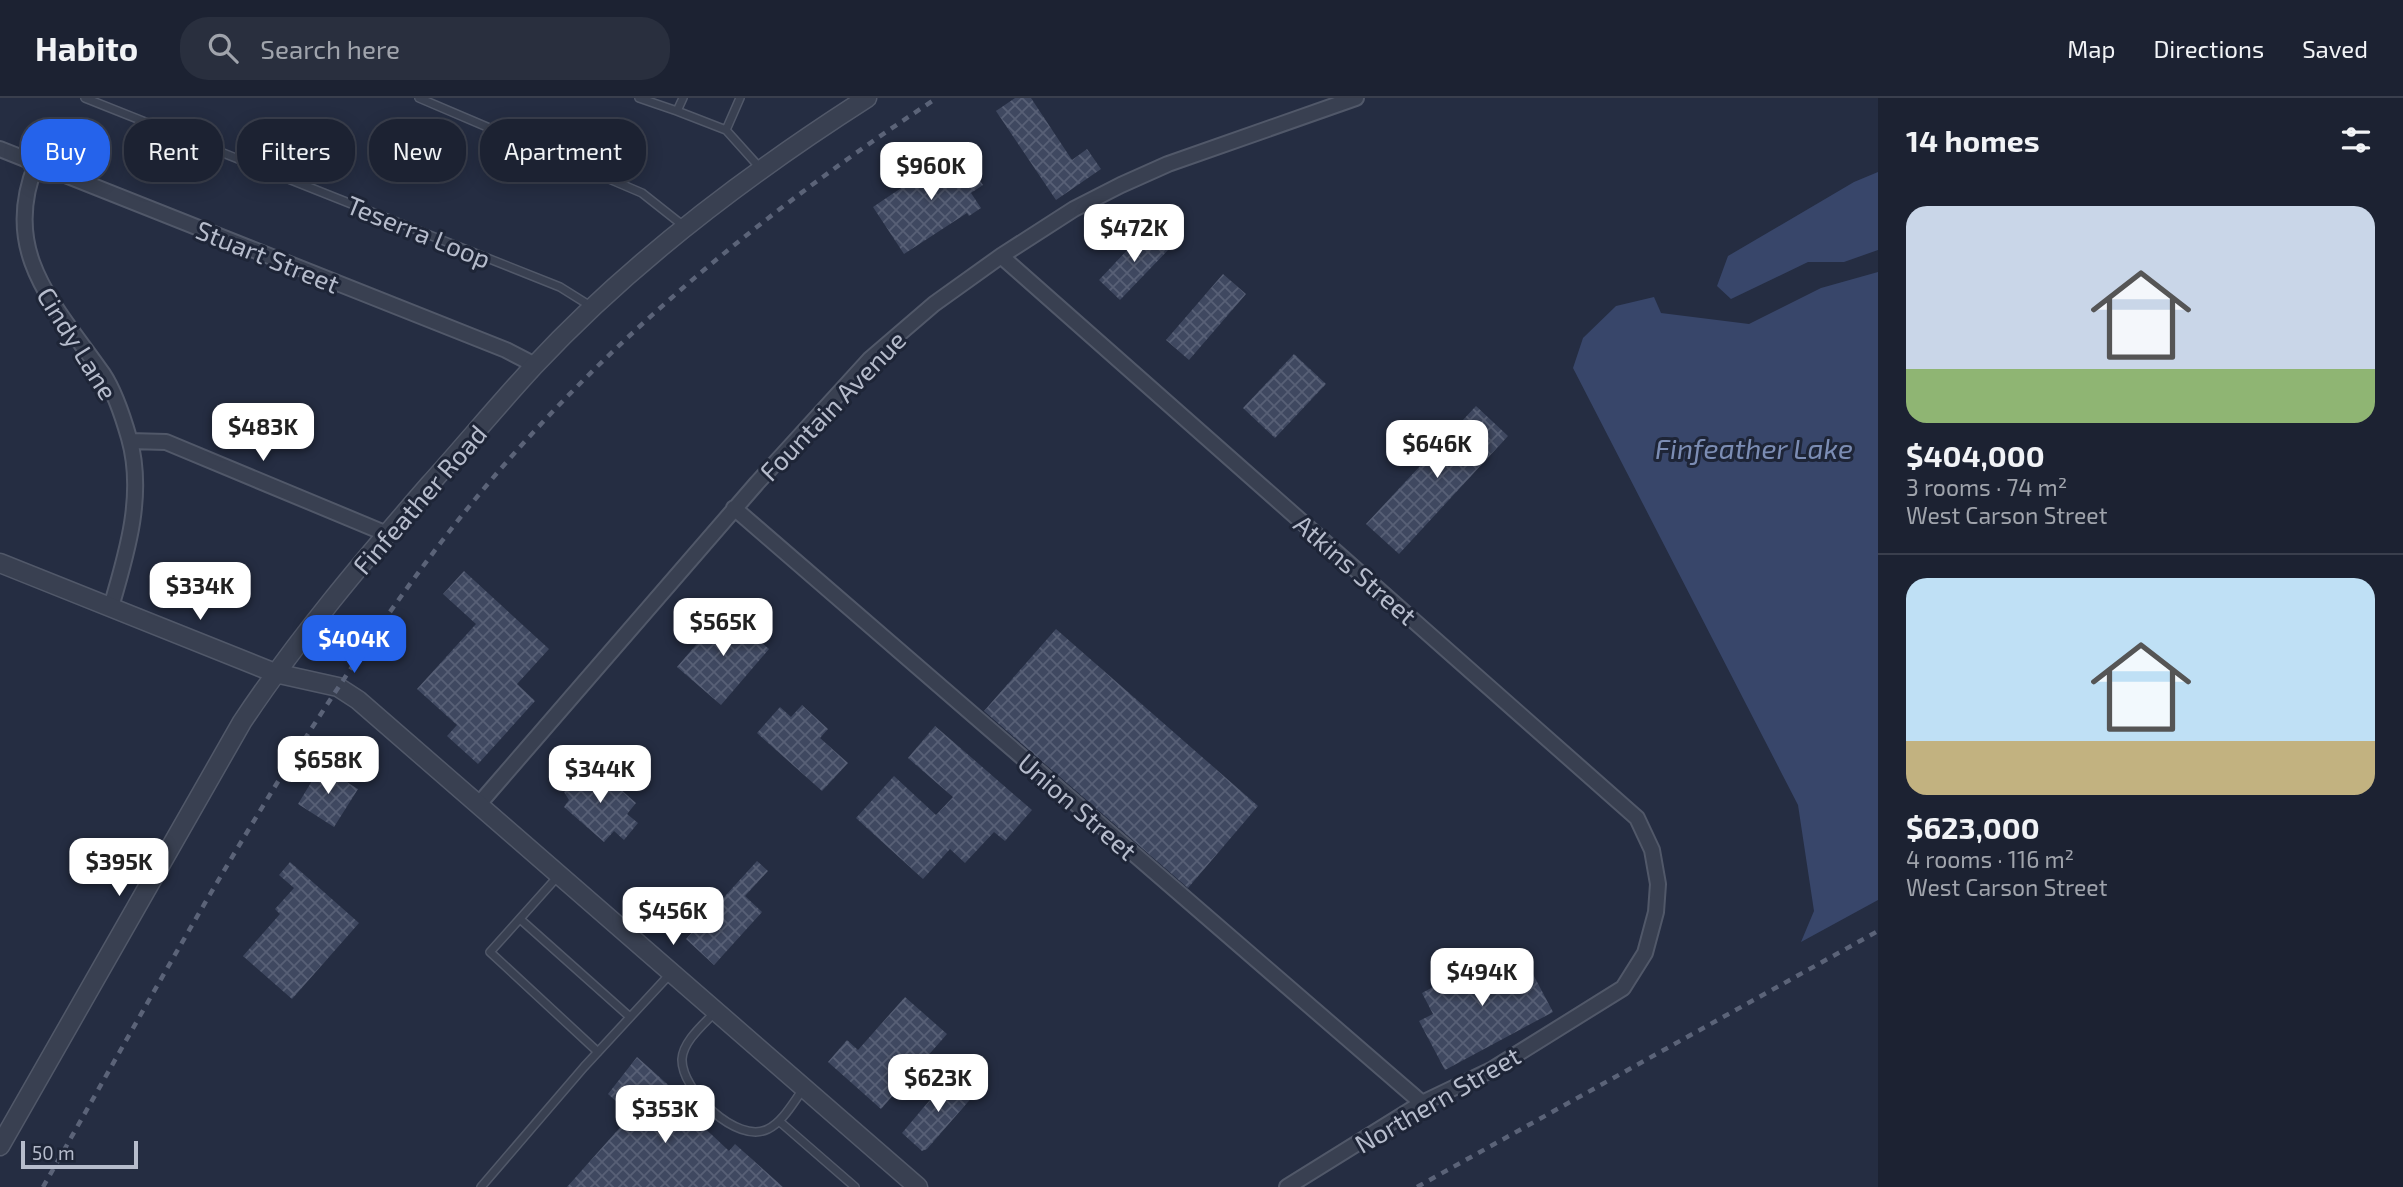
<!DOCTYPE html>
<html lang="en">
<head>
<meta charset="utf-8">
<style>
  body { margin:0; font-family:"Exo 2",sans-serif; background:#292f3e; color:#f1f3f6; height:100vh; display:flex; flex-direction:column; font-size:26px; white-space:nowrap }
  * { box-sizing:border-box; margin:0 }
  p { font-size:23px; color:#a0a4ac }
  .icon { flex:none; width:38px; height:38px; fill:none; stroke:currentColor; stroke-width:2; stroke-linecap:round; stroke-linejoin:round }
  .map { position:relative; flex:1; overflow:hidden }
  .side { display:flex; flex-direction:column; background:#1c2232; width:525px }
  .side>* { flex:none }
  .top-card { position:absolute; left:21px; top:21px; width:665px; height:63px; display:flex; gap:14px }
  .scale { position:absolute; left:21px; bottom:18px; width:117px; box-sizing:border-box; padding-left:7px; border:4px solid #b6bccc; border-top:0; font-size:19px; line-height:24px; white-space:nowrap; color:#b6bccc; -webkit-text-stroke:5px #1e2537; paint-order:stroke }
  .price { position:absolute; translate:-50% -60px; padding:0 16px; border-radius:14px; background:#fff; color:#222; font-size:23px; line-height:46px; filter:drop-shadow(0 2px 4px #0008) }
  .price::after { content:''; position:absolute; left:50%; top:42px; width:21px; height:16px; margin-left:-10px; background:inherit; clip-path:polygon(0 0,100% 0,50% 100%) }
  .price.current { background:#2563eb; color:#fff }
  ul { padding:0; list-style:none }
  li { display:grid; align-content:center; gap:14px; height:371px; padding:0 28px }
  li+li { border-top:2px solid #3a3f4d }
  li span { display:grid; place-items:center; height:217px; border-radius:21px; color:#555 }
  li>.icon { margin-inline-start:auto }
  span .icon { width:126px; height:126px; fill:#fffc; stroke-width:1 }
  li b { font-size:30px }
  h2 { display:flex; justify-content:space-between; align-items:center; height:84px; padding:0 28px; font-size:30px }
  .pill { padding:0 24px; border-radius:28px; background:#1c2232; box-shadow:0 4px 18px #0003,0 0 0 2px #3a3f4d; font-size:24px; line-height:63px }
  .pill.current { background:#2563eb; color:#fff }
  header { display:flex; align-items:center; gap:42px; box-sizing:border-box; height:98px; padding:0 35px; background:#1c2232; border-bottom:2px solid #3a3f4d }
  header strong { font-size:33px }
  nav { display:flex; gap:38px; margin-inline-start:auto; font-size:24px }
  .search { width:490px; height:63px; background:#292f3e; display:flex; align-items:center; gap:18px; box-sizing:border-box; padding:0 24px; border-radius:28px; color:#a0a4ac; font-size:26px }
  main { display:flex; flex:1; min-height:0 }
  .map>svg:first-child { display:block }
  .water { fill:#38466a }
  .building { fill:url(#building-cross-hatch) }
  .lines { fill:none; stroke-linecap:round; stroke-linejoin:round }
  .service-casing { stroke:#515869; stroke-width:10 }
  .minor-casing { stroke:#515869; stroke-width:18 }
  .tertiary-casing { stroke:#515869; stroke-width:21 }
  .service { stroke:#394051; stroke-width:7 }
  .minor { stroke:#394051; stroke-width:14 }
  .tertiary { stroke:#394051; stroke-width:18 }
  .rail { stroke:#5b6378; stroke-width:4.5; stroke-dasharray:7 7; stroke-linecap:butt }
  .labels { text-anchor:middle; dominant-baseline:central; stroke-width:6; stroke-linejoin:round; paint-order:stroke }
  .street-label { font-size:26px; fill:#b6bccc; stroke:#1e2537 }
  .water-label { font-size:28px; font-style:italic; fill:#7c8db4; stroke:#1e2537 }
</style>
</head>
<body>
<header>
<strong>Habito</strong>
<div class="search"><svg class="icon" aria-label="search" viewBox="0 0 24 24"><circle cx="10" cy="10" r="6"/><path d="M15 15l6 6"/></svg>Search here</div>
<nav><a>Map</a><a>Directions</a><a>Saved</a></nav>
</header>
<main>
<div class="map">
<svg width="1878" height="1089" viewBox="0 0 1878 1089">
  <defs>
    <pattern id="building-cross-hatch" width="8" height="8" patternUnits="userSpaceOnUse" patternTransform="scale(1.75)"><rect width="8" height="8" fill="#3f4860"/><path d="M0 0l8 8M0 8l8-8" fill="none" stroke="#586076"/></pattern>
  </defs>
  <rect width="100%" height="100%" fill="#252d42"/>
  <path class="water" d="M1878,74V152L1844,164H1808L1731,201L1717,188L1728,158L1854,84Z
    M1878,174V802L1801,844L1814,813L1798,707L1573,270L1583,240L1616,208L1654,199L1661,215L1749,226L1821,190Z"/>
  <path class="building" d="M1015,0H1031L1072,62L1087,51L1101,71L1056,102L996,13Z
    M959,51L983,87L971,95L981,110L969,118L967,115L904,156L873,109Z
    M1148,130L1170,150L1120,202L1099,182Z
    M1223,176L1246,196L1189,262L1166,242Z
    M1294,256L1326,286L1275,340L1243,310Z
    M1476,308L1508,338L1399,456L1366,426Z
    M464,473L549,551L517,586L535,603L478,666L447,638L457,627L417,591L476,526L443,496Z
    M725,513L769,551L721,607L677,569Z
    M1056,531L1258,708L1188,790L984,613Z
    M802,607L828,631L820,640L848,665L822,693L757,635L780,609L791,619Z
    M935,628L1032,712L1005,743L994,734L965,765L950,751L923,781L856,720L894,678L936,717L953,699L908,660Z
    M592,666L636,705L627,716L638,725L624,742L614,733L604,744L564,709L569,702L564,694Z
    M321,668L358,691L334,729L298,706Z
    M757,763L768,773L745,798L762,814L714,867L686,841Z
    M290,764L359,825L292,901L243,858L280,816L275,811L294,790L279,777Z
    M1503,851L1513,870L1526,863L1553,914L1445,972L1419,923L1433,916L1422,895Z
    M905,899L947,936L881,1011L828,964L847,942L858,952Z
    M637,959L684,1001L678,1007L711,1036L729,1053L735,1046L783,1089H567L631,1017L608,996Z
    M951,977L974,997L927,1051L922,1053L902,1035Z"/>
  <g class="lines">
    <g class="service-casing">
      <path id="service" d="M85,0L560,189L592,209
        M419,0L642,95L685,129
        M639,0L677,13
        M683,0L677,13L726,32L761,71
        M726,32L740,0
        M559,777L490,854L598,954
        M520,821L630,919
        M716,913C704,926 683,943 682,961C681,992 737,1047 768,1031C783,1024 794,1003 804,990
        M779,1023L855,1089
        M481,1089L584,969L671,875"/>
    </g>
    <g class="minor-casing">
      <path id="minor" d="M0,51L506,252L535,267
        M36,66C0,155 55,207 103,276C115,294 123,319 129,340C145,396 127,455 111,509
        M1001,158L1637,720L1652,752L1658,786L1656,814L1645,855L1623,890L1493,971L1422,1005L1287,1089
        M130,343L166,344L387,436
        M734,410L1422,1005
        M479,706L757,385L870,261L934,206L1001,158L1074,111L1121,87L1168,66L1356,0"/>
    </g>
    <g class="tertiary-casing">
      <path id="tertiary" d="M0,465L275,575L338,589L358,602L918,1089
        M0,1048L242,624C298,540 363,463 429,387C464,348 498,307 534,268C631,164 748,76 867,0"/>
    </g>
    <use href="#service" class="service"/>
    <use href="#minor" class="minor"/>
    <use href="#tertiary" class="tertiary"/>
    <path class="rail" d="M43,1089C168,870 289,644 442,443C577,266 752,121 937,0
      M1417,1089L1878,833"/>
  </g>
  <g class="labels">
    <g class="street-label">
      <text transform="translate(419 133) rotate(22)">Teserra Loop</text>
      <text transform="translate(268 158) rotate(22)">Stuart Street</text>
      <text transform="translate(78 245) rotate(58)">Cindy Lane</text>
      <text transform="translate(832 307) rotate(-46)">Fountain Avenue</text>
      <text transform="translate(419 401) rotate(-49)">Finfeather Road</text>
      <text transform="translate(1356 471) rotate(41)">Atkins Street</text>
      <text transform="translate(1078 708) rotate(41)">Union Street</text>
      <text transform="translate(1437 1001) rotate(-30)">Northern Street</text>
    </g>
    <g class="water-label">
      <text x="1754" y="350">Finfeather Lake</text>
    </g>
  </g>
</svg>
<div class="scale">50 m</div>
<b class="price" style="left:931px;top:104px">$960K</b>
<b class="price" style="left:1134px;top:166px">$472K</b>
<b class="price" style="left:263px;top:365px">$483K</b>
<b class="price" style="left:1437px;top:382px">$646K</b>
<b class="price" style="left:200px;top:524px">$334K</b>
<b class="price" style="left:723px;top:560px">$565K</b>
<b class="price current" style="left:354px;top:577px">$404K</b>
<b class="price" style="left:328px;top:698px">$658K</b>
<b class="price" style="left:600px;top:707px">$344K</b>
<b class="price" style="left:119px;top:800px">$395K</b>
<b class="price" style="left:673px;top:849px">$456K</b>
<b class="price" style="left:1482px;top:910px">$494K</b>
<b class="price" style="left:938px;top:1016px">$623K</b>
<b class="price" style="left:665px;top:1047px">$353K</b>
<div class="top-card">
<a class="pill current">Buy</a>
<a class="pill">Rent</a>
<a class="pill">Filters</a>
<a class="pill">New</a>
<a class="pill">Apartment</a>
</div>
</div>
<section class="side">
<h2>14 homes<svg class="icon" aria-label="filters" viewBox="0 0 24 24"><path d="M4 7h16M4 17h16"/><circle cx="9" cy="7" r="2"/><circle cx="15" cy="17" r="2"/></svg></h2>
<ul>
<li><span style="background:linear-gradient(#c9d6e8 75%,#8fb573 0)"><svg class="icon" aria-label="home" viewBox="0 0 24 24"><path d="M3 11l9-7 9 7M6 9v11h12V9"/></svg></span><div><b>$404,000</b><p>3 rooms · 74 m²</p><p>West Carson Street</p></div></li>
<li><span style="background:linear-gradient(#bfe0f5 75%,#c2b280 0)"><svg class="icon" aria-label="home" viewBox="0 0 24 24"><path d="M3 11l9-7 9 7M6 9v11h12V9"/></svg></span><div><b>$623,000</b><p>4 rooms · 116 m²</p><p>West Carson Street</p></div></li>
</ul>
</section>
</main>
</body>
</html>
